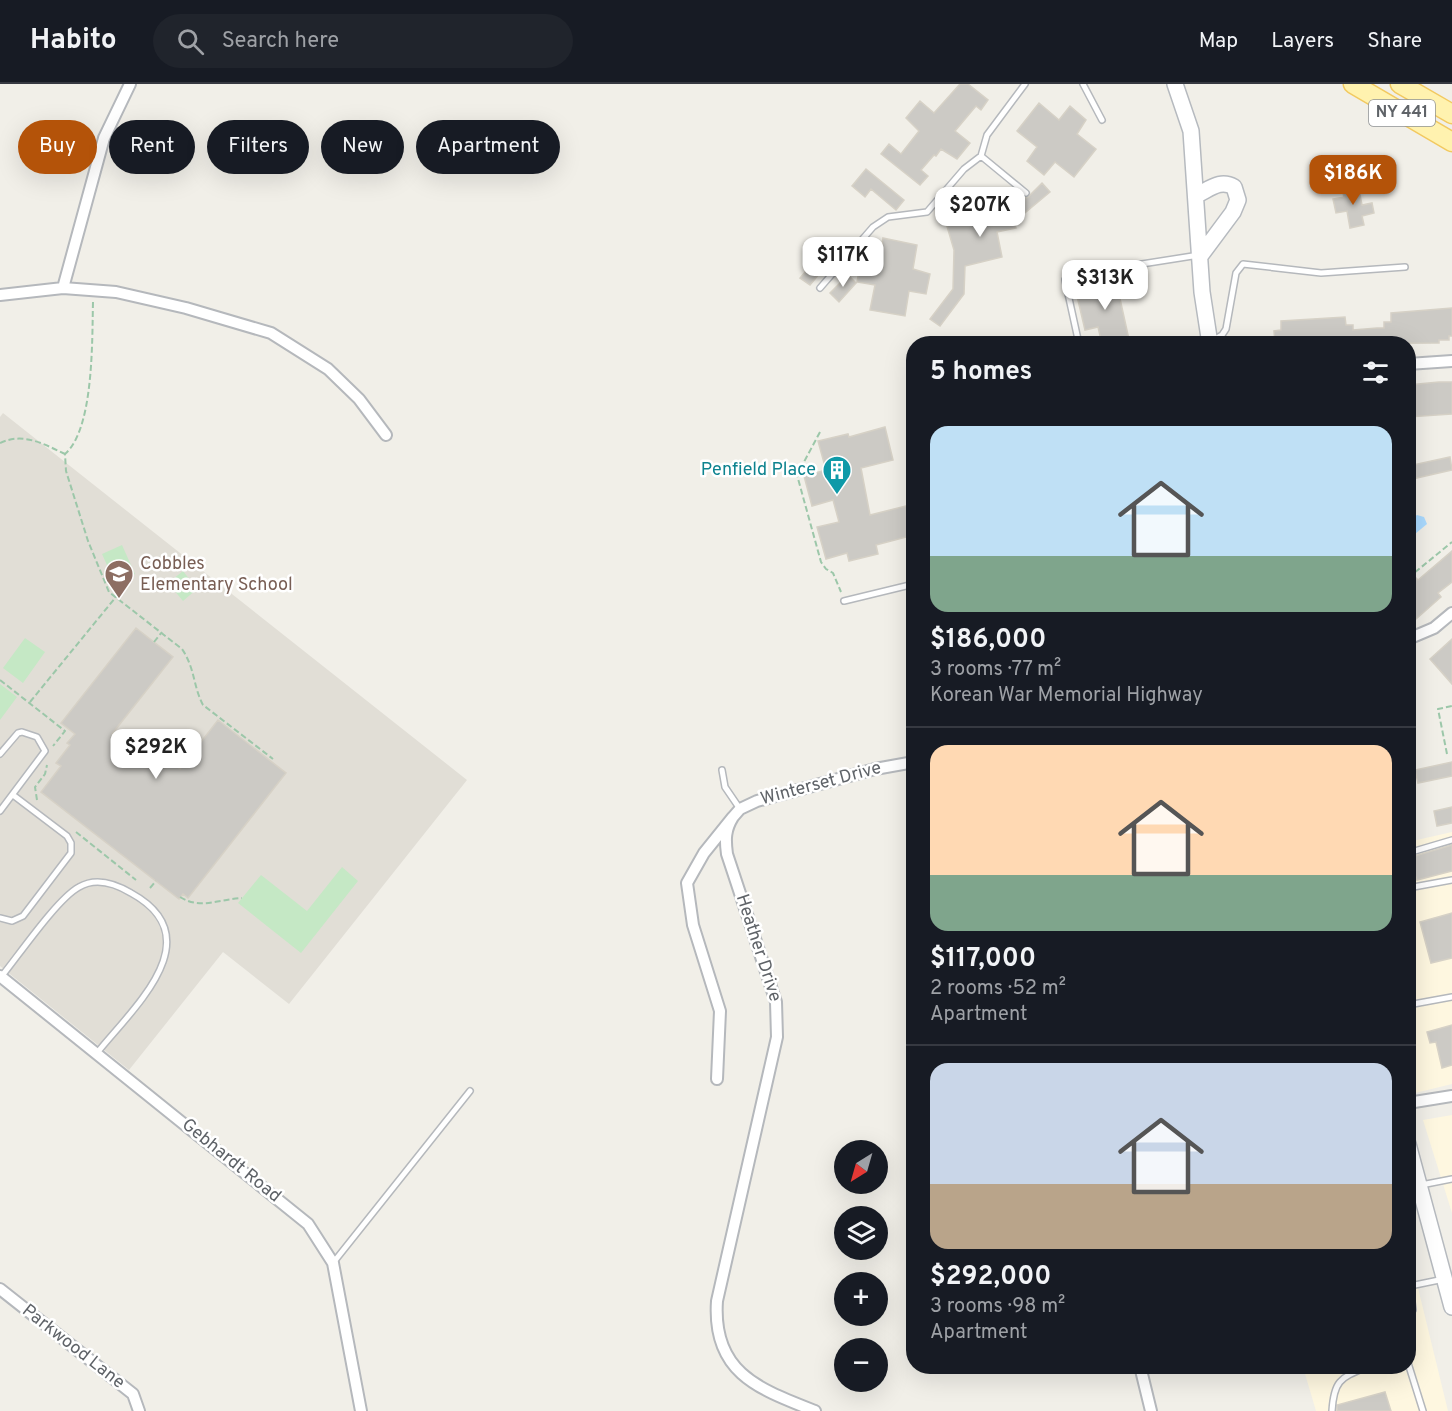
<!DOCTYPE html>
<html lang="en">
<head>
<meta charset="utf-8">
<style>
  body { margin:0; font-family:Overpass,sans-serif; background:#20242c; color:#f1f3f6; height:100vh; display:flex; flex-direction:column; font-size:22px; white-space:nowrap }
  * { box-sizing:border-box; margin:0 }
  p { font-size:20px; color:#9ea1a6 }
  .icon { flex:none; width:33px; height:33px; fill:none; stroke:currentColor; stroke-width:2; stroke-linecap:round; stroke-linejoin:round }
  .map { position:relative; flex:1; overflow:hidden }
  .details { position:absolute; left:906px; top:252px; width:510px; height:1038px; display:flex; flex-direction:column; background:#171b24; border-radius:24px; box-shadow:0 6px 24px #0002 }
  .details>* { flex:none }
  .hud { position:absolute; left:18px; top:36px; width:570px; height:54px; display:flex; gap:12px }
  .needle { width:39px; rotate:217deg }
  .tools { position:absolute; left:834px; top:1056px; display:grid; gap:12px }
  .tools a { display:grid; place-items:center; width:54px; height:54px; border-radius:50%; background:#171b24; box-shadow:0 6px 24px #0002; font-size:30px }
  .price { position:absolute; translate:-50% -51px; padding:0 14px; border-radius:12px; background:#fff; color:#222; font-size:20px; line-height:39px; filter:drop-shadow(0 2px 3px #0008) }
  .price::after { content:''; position:absolute; left:50%; top:36px; width:18px; height:14px; margin-left:-9px; background:inherit; clip-path:polygon(0 0,100% 0,50% 100%) }
  .price.current { background:#b45309; color:#fff }
  ul { padding:0; list-style:none }
  li { display:grid; align-content:center; gap:12px; height:318px; padding:0 24px }
  li+li { border-top:2px solid #363941 }
  li span { display:grid; place-items:center; height:186px; border-radius:18px; color:#555 }
  li>.icon { margin-inline-start:auto }
  span .icon { width:108px; height:108px; fill:#fffc; stroke-width:1 }
  li b { font-size:26px }
  h2 { display:flex; justify-content:space-between; align-items:center; height:72px; padding:0 24px; font-size:26px }
  .chip { padding:0 21px; border-radius:27px; background:#171b24; box-shadow:0 6px 24px #0002; font-size:21px; line-height:54px }
  .chip.current { background:#b45309; color:#fff }
  header { display:flex; align-items:center; gap:36px; box-sizing:border-box; height:84px; padding:0 30px; background:#171b24; border-bottom:2px solid #363941 }
  header strong { font-size:28px }
  nav { display:flex; gap:33px; margin-inline-start:auto; font-size:21px }
  .search { width:420px; height:54px; background:#20242c; display:flex; align-items:center; gap:15px; box-sizing:border-box; padding:0 21px; border-radius:33px; color:#9ea1a6; font-size:22px }
  .map>svg:first-child { display:block }
  .commercial { fill:#fef7e0 }
  .education { fill:#e1ded6 }
  .green { fill:#c5e8c5 }
  .water { fill:#aadaff }
  .building { fill:#cccac5; stroke:#d6d1c6; stroke-width:1.5 }
  .lines { fill:none; stroke-linecap:round; stroke-linejoin:round }
  .lane-casing { stroke:#b5b8bc; stroke-width:8 }
  .street-casing { stroke:#b5b8bc; stroke-width:14 }
  .secondary-casing { stroke:#b6babf; stroke-width:18 }
  .primary-casing { stroke:#f2c960; stroke-width:21 }
  .path { stroke:#9cc7a9; stroke-width:2; stroke-dasharray:6 3; stroke-linecap:butt }
  .lane { stroke:#fff; stroke-width:5 }
  .street { stroke:#fff; stroke-width:10 }
  .secondary { stroke:#fff; stroke-width:15 }
  .primary { stroke:#fff2af; stroke-width:18 }
  .labels { text-anchor:middle; dominant-baseline:central; stroke-width:5; stroke-linejoin:round; paint-order:stroke }
  .shield { fill:#fff; stroke:#8f9295; stroke-width:1.5 }
  .shield-label { font-size:16px; font-weight:bold; fill:#5f6368 }
  .culture-label { font-size:18px; fill:#0d838f; stroke:#fff; text-anchor:end }
  .education-label { font-size:18px; fill:#785e54; stroke:#fff; text-anchor:start }
  .street-label { font-size:18px; fill:#5f6368; stroke:#fff }
</style>
</head>
<body>
<header>
<strong>Habito</strong>
<div class="search"><svg class="icon" aria-label="search" viewBox="0 0 24 24"><circle cx="10" cy="10" r="6"/><path d="M15 15l6 6"/></svg>Search here</div>
<nav><a>Map</a><a>Layers</a><a>Share</a></nav>
</header>
<div class="map">
<svg width="1452" height="1327" viewBox="0 0 1452 1327">
  <rect width="100%" height="100%" fill="#f1efe8"/>
  <path class="commercial" d="M1452,748V1000L1411,1010L1408,999V758Z
    M1452,1031V1129L1423,1036Z
    M1409,1167L1448,1327H1316L1303,1283L1408,1282Z"/>
  <path class="education" d="M3,329L467,696L289,920L223,868L129,986L0,882V333Z"/>
  <path class="green" d="M122,461L135,490L115,499L102,470Z
    M183,487L197,505L183,517L168,499Z
    M25,554L45,568L23,599L3,584Z
    M0,600L17,613L0,636Z
    M342,783L358,797L301,869L238,819L261,791L307,827Z"/>
  <path class="water" d="M1417,431L1424,433L1427,440L1415,450V463L1409,468V436Z"/>
  <path class="building" d="M960,0H968L988,16L981,26L976,22L955,47L970,59L957,75L941,65L936,72L934,71L921,86L928,92L920,101L881,70L889,60L901,70L919,47L906,34L920,17L934,29Z
    M1039,19L1059,36L1070,22L1086,36L1077,50L1096,65L1074,93L1055,78L1044,91L1027,77L1037,63L1017,47Z
    M866,85L904,116L896,126L871,105L865,113L852,102Z
    M1042,99L1050,108L1014,138L1016,144L997,148L1002,173L965,182L964,210L940,242L930,235L953,205L954,166L946,139L965,132L961,110L985,104L992,127L1001,126L1013,123L1024,114L1028,113Z
    M1358,101L1362,121L1372,119L1374,129L1362,132L1364,141L1350,144L1347,127L1336,129L1333,115L1344,113L1342,105Z
    M883,154L917,161L913,185L930,190L926,210L909,207L905,232L870,226L875,201L857,198L861,176L879,178Z
    M830,158L839,166L810,201L800,194Z
    M848,191L856,199L839,218L830,209Z
    M1115,192L1130,260H1102L1098,243L1085,246L1077,212L1091,209L1088,198Z
    M1452,224V252H1449V256H1439V259L1275,260L1274,247L1281,246V237L1345,233L1346,241H1353V246L1377,244H1384V238H1391V229Z
    M1439,298H1452V330L1408,333V301Z
    M885,343L893,376L861,384L870,431L914,420V451L876,461L878,470L849,477L847,469L826,475L817,443L839,438L833,416L812,422L804,392L826,386L818,357L848,350L849,353Z
    M1450,373L1452,386L1408,396V382Z
    M1452,467V498L1438,509L1441,513L1416,535L1408,527V498L1415,493L1418,496Z
    M136,544L173,573L112,650L157,686L166,674L180,685L218,636L286,689L188,814L183,810L179,815L41,708L61,682L56,679L70,661L67,659L75,650L61,639Z
    M1452,555V600L1430,575Z
    M1452,678V692L1418,699L1415,686Z
    M1452,723V739L1437,742L1434,727Z
    M1452,761V787L1417,796L1413,785L1408,786V774Z
    M1452,829V874L1431,879L1420,838Z
    M1452,941V981L1442,984L1436,958L1430,959L1427,948Z
    M1385,1308L1391,1327H1337V1321Z"/>
  <g class="lines">
    <g class="lane-casing">
      <path id="lane" d="M1083,0L1102,36
        M981,72L1026,109
        M820,204L873,143L888,133L927,128L964,85L981,72L987,51L1025,0
        M1212,257L1222,251L1226,245L1236,189L1243,180L1321,189L1405,183
        M1079,260L1065,196L1110,185L1199,171
        M844,517L914,500
        M0,670L18,649L22,648L37,653L45,667L0,727
        M722,686L725,703L740,725
        M1408,769L1452,756
        M1408,804L1452,796
        M0,834L12,837L23,832L71,769V759L67,752L13,711
        M1,893C19,871 57,815 79,803C96,793 116,800 131,809C213,854 133,924 97,969
        M1408,921L1452,913
        M1421,1101L1452,1095
        M333,1179L470,1007
        M1408,1196L1410,1202L1444,1195
        M1408,1233L1413,1226L1410,1202
        M1408,1279L1423,1327
        M1332,1327C1334,1295 1341,1294 1369,1282"/>
    </g>
    <g class="street-casing">
      <path id="street" d="M63,204L104,54L130,0
        M0,211L63,204L116,208L186,224L271,249L328,285L359,315L386,351
        M1408,280L1452,277
        M1408,555L1434,544L1452,529
        M733,733C725,746 725,755 727,770L776,918L777,953L717,1217C712,1289 759,1305 815,1327
        M0,892L308,1140L333,1179L361,1327
        M717,995L720,927L693,841L687,799L704,769L733,733L740,725L757,717L875,685L914,678
        M1408,1019L1452,1012
        M0,1205L133,1310L139,1327
        M1140,1282L1151,1327"/>
    </g>
    <g class="secondary-casing">
      <path id="secondary" d="M1175,0L1191,47L1202,208L1210,260
        M1197,111C1210,105 1220,95 1234,103L1238,116L1233,128L1201,171
        M1408,1060L1452,1223"/>
    </g>
    <g class="primary-casing">
      <path id="primary" d="M1353,0L1452,58
        M1400,0L1452,30"/>
    </g>
    <path class="path" d="M93,218C92,256 94,345 65,370L66,387L88,457L109,508L182,565C195,584 193,602 203,621L273,675
      M820,348L797,391L821,478L826,485L833,489L841,508
      M0,359C23,348 44,360 65,370
      M1408,494L1452,458
      M1408,530L1411,534L1409,537L1410,540
      M154,558L162,548
      M0,596L65,647L53,662
      M30,618L129,497L128,493
      M1408,637L1415,663
      M1447,670L1438,625L1452,622
      M37,716L35,703L45,690L47,681
      M76,748L136,796
      M150,804L156,797
      M180,813C201,826 219,815 242,814"/>
    <use href="#lane" class="lane"/>
    <use href="#street" class="street"/>
    <use href="#secondary" class="secondary"/>
    <use href="#primary" class="primary"/>
  </g>
  <defs>
    <g id="building-pin" transform="scale(1.5)"><path d="M0 17L-7.5 6A9.5 9.5 0 1 1 7.5 6Z" fill="#0f9aa8" stroke="#fff"/><path d="M-4-6H4V6H1V3H-1V6H-4ZM-2.5-4.3h1.7v1.8h-1.7ZM.8-4.3h1.7v1.8H.8ZM-2.5-1h1.7V.8h-1.7ZM.8-1h1.7V.8H.8Z" fill="#fff"/></g>
    <g id="school-pin" transform="scale(1.5)"><path d="M0 17L-7.5 6A9.5 9.5 0 1 1 7.5 6Z" fill="#8d6e63" stroke="#fff"/><path d="M0-5L7-2L0 1L-7-2ZM-4 1L0 2.5L4 1V4Q0 6-4 4Z" fill="#fff"/></g>
  </defs>
  <g fill-rule="evenodd">
    <use href="#building-pin" x="837" y="386"/>
    <use href="#school-pin" x="119" y="490"/>
  </g>
  <g class="labels">
    <rect class="shield" x="1369" y="16" width="66" height="26" rx="4.5"/>
    <g class="shield-label">
      <text x="1402" y="29">NY 441</text>
    </g>
    <g class="culture-label">
      <text x="816" y="386">Penfield Place</text>
    </g>
    <g class="education-label">
      <text x="140" y="480">Cobbles<tspan x="140" dy="21">Elementary School</tspan></text>
    </g>
    <g class="street-label">
      <text transform="translate(821 700) rotate(-15)">Winterset Drive</text>
      <text transform="translate(758 864) rotate(72)">Heather Drive</text>
      <text transform="translate(231 1077) rotate(39)">Gebhardt Road</text>
      <text transform="translate(73 1263) rotate(38)">Parkwood Lane</text>
    </g>
  </g>
</svg>
<div class="tools">
<a><svg class="needle" viewBox="-14 -14 28 28"><path d="M0-13l5 13h-10z" fill="#e53935"/><path d="M0 13l5-13h-10z" fill="#9ea1a6"/></svg></a>
<a><svg class="icon" aria-label="layers" viewBox="0 0 24 24"><path d="M12 4l9 5-9 5-9-5zM3 14l9 5 9-5"/></svg></a>
<a>+</a>
<a>−</a>
</div>
<b class="price current" style="left:1353px;top:122px">$186K</b>
<b class="price" style="left:980px;top:154px">$207K</b>
<b class="price" style="left:843px;top:204px">$117K</b>
<b class="price" style="left:1105px;top:227px">$313K</b>
<b class="price" style="left:156px;top:696px">$292K</b>
<div class="hud">
<a class="chip current">Buy</a>
<a class="chip">Rent</a>
<a class="chip">Filters</a>
<a class="chip">New</a>
<a class="chip">Apartment</a>
</div>
<section class="details">
<h2>5 homes<svg class="icon" aria-label="filters" viewBox="0 0 24 24"><path d="M4 7h16M4 17h16"/><circle cx="9" cy="7" r="2"/><circle cx="15" cy="17" r="2"/></svg></h2>
<ul>
<li><span style="background:linear-gradient(#bfe0f5 70%,#7fa58c 0)"><svg class="icon" aria-label="home" viewBox="0 0 24 24"><path d="M3 11l9-7 9 7M6 9v11h12V9"/></svg></span><div><b>$186,000</b><p>3 rooms · 77 m²</p><p>Korean War Memorial Highway</p></div></li>
<li><span style="background:linear-gradient(#ffd9b3 70%,#7fa58c 0)"><svg class="icon" aria-label="home" viewBox="0 0 24 24"><path d="M3 11l9-7 9 7M6 9v11h12V9"/></svg></span><div><b>$117,000</b><p>2 rooms · 52 m²</p><p>Apartment</p></div></li>
<li><span style="background:linear-gradient(#c9d6e8 65%,#b9a48a 0)"><svg class="icon" aria-label="home" viewBox="0 0 24 24"><path d="M3 11l9-7 9 7M6 9v11h12V9"/></svg></span><div><b>$292,000</b><p>3 rooms · 98 m²</p><p>Apartment</p></div></li>
</ul>
</section>
</div>
</body>
</html>
